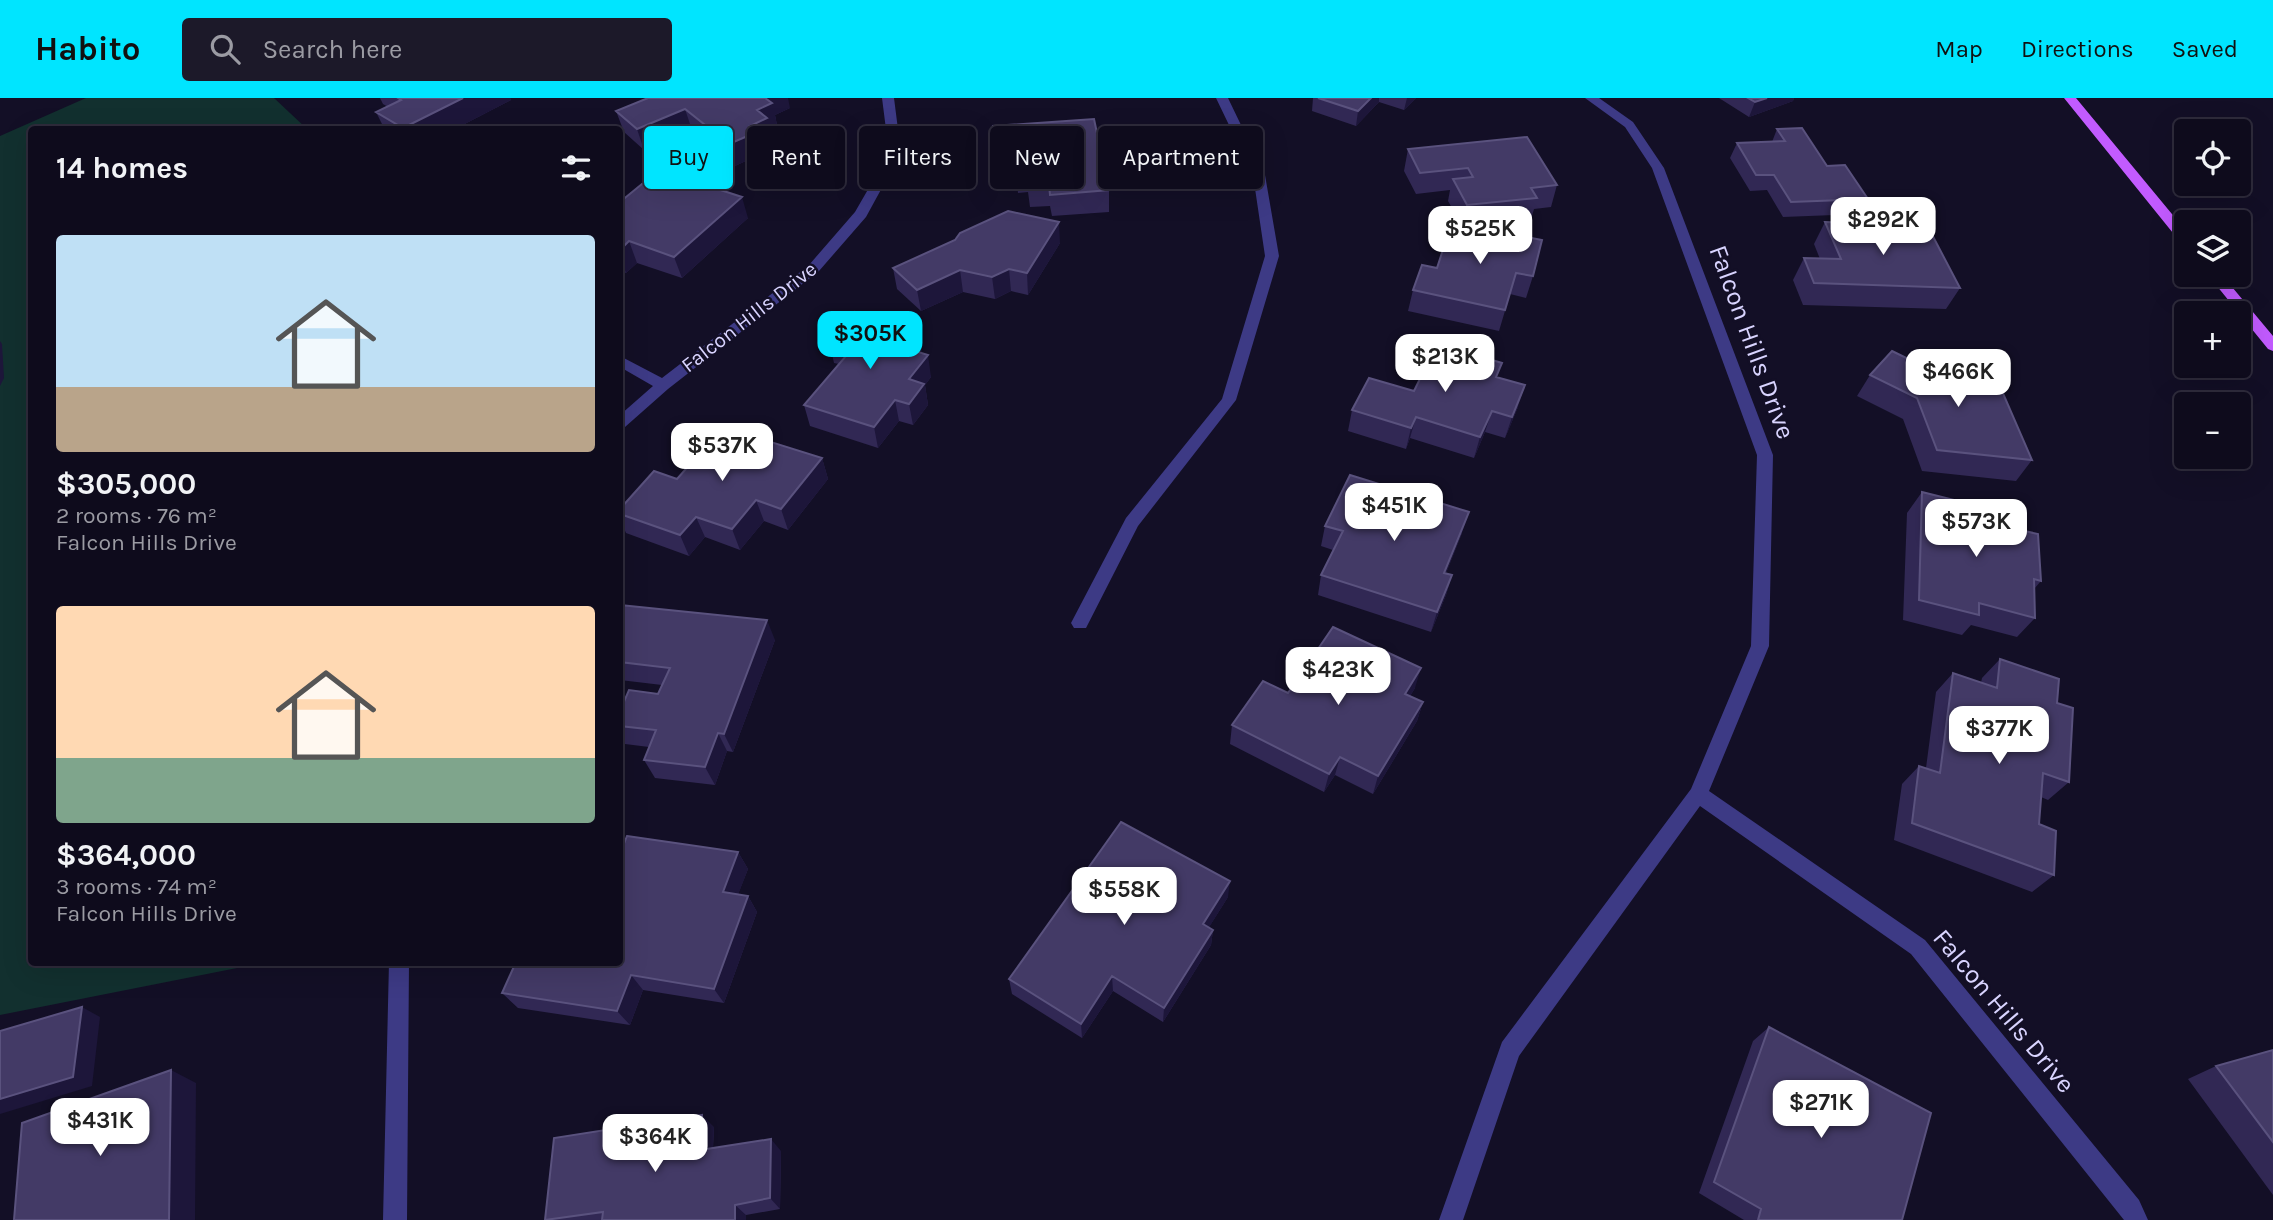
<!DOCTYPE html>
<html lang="en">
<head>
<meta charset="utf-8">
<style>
  body { margin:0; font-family:Karla,sans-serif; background:#1c1929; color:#f1f3f6; height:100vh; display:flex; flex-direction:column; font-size:26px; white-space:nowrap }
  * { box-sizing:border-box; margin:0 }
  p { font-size:23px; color:#9b9ba3 }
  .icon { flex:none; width:38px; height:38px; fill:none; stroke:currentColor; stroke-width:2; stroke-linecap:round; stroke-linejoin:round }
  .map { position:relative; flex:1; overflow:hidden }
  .panel { position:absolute; left:28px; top:28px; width:595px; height:840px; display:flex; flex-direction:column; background:#0e0b1c; border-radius:7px; box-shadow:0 7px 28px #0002,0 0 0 2px #2e2b3b }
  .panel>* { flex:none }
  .guide { position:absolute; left:644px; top:28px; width:665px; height:63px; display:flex; gap:14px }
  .controls { position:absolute; left:2174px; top:21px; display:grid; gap:14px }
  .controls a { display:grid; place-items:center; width:77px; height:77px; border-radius:7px; background:#0e0b1c; box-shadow:0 7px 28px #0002,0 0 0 2px #2e2b3b; font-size:35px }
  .price { position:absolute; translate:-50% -60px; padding:0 16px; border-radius:14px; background:#fff; color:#222; font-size:23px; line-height:46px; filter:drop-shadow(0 2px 4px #0008) }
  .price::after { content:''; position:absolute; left:50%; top:42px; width:21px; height:16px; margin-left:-10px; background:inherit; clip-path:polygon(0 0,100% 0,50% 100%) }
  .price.current { background:#00e5ff; color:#111 }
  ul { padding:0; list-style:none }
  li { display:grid; align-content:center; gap:14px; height:371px; padding:0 28px }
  li span { display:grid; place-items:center; height:217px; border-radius:7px; color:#555 }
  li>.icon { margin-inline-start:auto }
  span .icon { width:126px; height:126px; fill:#fffc; stroke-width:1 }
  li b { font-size:30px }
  h2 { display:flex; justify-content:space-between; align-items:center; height:84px; padding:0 28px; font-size:30px }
  .tag { padding:0 24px; border-radius:7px; background:#0e0b1c; box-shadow:0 7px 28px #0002,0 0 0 2px #2e2b3b; font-size:24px; line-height:63px }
  .tag.current { background:#00e5ff; color:#111 }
  header { display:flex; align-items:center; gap:42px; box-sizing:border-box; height:98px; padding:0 35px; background:#00e5ff; color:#111 }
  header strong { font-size:33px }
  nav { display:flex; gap:38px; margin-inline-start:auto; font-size:24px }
  .search { width:490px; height:63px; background:#1c1929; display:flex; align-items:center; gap:18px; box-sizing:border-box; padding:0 24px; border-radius:7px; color:#9b9ba3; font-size:26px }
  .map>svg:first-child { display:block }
  .green { fill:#12302f }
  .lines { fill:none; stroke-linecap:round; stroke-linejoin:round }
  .minor { fill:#3d3a85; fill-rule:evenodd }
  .primary { fill:#c25bff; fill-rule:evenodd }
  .wall { fill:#312854 }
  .shaded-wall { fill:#1d163a }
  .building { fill:#433a66; stroke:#5a527e; stroke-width:2 }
  .labels { text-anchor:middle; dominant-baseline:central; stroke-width:5; stroke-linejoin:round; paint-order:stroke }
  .far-street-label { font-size:21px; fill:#d9d4ff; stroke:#130f26 }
  .street-label { font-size:26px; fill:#d9d4ff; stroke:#130f26 }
</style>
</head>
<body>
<header>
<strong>Habito</strong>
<div class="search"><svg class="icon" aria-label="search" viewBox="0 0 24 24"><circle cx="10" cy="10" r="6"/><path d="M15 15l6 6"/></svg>Search here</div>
<nav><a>Map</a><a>Directions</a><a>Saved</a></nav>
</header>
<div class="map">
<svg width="2273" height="1122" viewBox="0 0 2273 1122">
  <rect width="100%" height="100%" fill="#130f26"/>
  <path class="green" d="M86,0H274L307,31L32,32V864L262,865L0,917V38Z"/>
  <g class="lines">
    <path class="minor" d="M882,0H894L901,55L866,119L819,173L668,291L625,329L620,330V317L653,288L620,269V258L662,280L809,167L855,114L889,55Z
      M1216,0H1228L1265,77L1279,158L1236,302L1138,428L1086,530H1074L1071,525L1126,420L1222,301L1265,158L1253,77Z
      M1585,0H1599L1633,24L1664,70L1773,357L1769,548L1709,693L1925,842L2139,1102L2148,1122H2124L1911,856L1700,708L1519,958L1463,1122H1439L1502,944L1691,691L1751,548L1757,357L1652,70L1625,29Z
      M389,864H409L407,1122H383Z"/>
    <path class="primary" d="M2064,0H2076L2186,133V146L2181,145Z
      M2208,177H2222L2273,238V253L2268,251Z"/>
  </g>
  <path class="wall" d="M380,0H510L511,2L453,32H385L376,14L388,9L383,6Z
    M648,0L790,10L775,17L777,27L770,30L773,41L761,47L763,55L735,68L692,32L644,52L624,34L616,13Z
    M1313,0H1416L1404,12L1379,4L1356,28L1312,13Z
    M1719,0H1794L1793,3L1749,19Z
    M993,28L1109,92V114L1052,118L1050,108L1030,109L1028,94L1018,95L1016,73L998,74Z
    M1777,31L1827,68L1868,101L1860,116L1783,119L1767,92L1750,93L1730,60L1737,45L1772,44Z
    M1408,51L1557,87L1551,109L1534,111L1531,121L1469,128L1533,178L1526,200L1510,196L1499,233L1408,213L1413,192L1437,170L1461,126L1448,103L1450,92L1416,96L1404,73Z
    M620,104L748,120L682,180L637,165L626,175L620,172Z
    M1825,124L1960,190L1946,211L1803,207L1793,182L1804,160L1820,161L1814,146Z
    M1060,145L1028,197L1011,193L995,201L963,194L921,213L897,191L893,170Z
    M829,243L922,254L921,255L931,279L925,287L928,307L913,327L899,323L878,350L810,328L804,307L839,266L834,265Z
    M1892,253L2032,362L2016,383L1922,373L1903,321L1857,298L1870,277Z
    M1498,280L1518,309L1505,340L1485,334L1474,360L1410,340L1406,351L1348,333L1352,312L1414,293Z
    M822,360L828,381L788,432L764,423L740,452L705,439L689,458L626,435L620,421V411L677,381Z
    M1922,394L2002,428L2041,483L2034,491L2035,520L2017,539L1971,527L1962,537L1903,522L1907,415Z
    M1325,428L1462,435L1446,475L1452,477L1446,497L1431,534L1318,497L1321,477L1333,452L1321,448Z
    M620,508L775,542L733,654L727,653L715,687L655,680L644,662L649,649L625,646L620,637V613L658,596L662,587L620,582Z
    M2000,561L2057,605L2069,684L2048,702L2041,699L2039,726L2054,777L2032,794L1894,742L1902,686L1919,668L1926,670L1936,594L1953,575L1981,585L1982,580Z
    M1415,590L1410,598L1423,604L1417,623L1373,696L1335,677L1324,694L1230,646L1232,627L1288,595Z
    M738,754L748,771L738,796L748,798L757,814L724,905L643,892L630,927L518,910L502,895L620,864Z
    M1228,799L1209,829L1213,832L1211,847L1163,924L1113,893L1082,940L1012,896L1009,881Z
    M1769,929L1902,1122H1744L1699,1095L1753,943Z
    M2273,952V1097L2188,981L2216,968Z
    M714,1029L713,1050L781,1053L780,1111L746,1117V1122H545Z"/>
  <path class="shaded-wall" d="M463,0H510L511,2L453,32H403V30Z
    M763,0H788L790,10L775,17L777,27L770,30L773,41L761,47L763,55L735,68L729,46L750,28Z
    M1371,0H1379V4L1356,28L1358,13Z
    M1407,0H1416L1404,12Z
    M1767,0H1794L1793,3L1749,19L1755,4Z
    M685,11L692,32L644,52L637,31Z
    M742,99L748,120L682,180L674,159Z
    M1059,124L1060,145L1028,197L1027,175Z
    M629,143L637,165L626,175L620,158V152Z
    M1009,171L1011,193L995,201L992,179Z
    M960,172L963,194L921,213L917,192Z
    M919,233L922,254L909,271L905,250Z
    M0,243L2,246L4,280L0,288Z
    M928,257L931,279L925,287L928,307L913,327L909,306V281Z
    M1525,287L1518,309L1505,340L1512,319Z
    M895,302L899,323L878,350L874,329Z
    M1492,313L1485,334L1474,360L1480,339Z
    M1416,319L1410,340L1406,351L1411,330Z
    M822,360L828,381L788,432L781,411Z
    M756,402L764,423L740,452L732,431Z
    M1469,414L1462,435L1438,495L1444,475Z
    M696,419L705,439L689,458L680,437Z
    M1452,477L1446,497L1431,534L1437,514Z
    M767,522L775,542L733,654L724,636Z
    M1421,570L1415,590L1399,615L1405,596Z
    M1423,604L1417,623L1373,696L1378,678Z
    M718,635L727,653L715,687L705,669Z
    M1340,659L1335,677L1324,694L1329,676Z
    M738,754L748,771L733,810L723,794Z
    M1230,783L1228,799L1201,842L1203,826Z
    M748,798L757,814L724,905L714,891Z
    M1213,832L1211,847L1163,924L1164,910Z
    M631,877L643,892L630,927L617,913Z
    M1112,878L1113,893L1082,940L1081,926Z
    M82,909L100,919L92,988L0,1016V1001Z
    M171,972L196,985L195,1122H169Z
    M702,1017L714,1029L712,1064L700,1052Z
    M771,1041L781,1053L780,1111L770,1100Z
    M735,1107L746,1117V1122H735Z"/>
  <path class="building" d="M398,0H463L403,30L376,14L401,2Z
    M648,0H765L772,5L757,12L767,20L750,28L757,34L729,46L685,11L637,31L616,13Z
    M1318,0H1371L1358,13Z
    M1748,0H1767L1755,4Z
    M1094,21L1109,92L1050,97L1049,86L1028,88L1026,72L1016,73L1014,52L996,53L993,28Z
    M1802,30L1827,68L1845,67L1868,101L1791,104L1774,77H1756L1737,45L1785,43L1777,31Z
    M1527,39L1557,87L1531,90L1537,100L1467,107L1453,81L1473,79L1468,70L1420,75L1408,51Z
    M659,72L742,99L674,159L629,143L620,152V104Z
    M1008,113L1059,124L1027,175L1009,171L992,179L960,172L917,192L893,170L955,142L960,135Z
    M1452,124L1542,142L1533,178L1516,175L1505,212L1413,192L1422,167L1437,170Z
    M1825,124L1927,127L1960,190L1814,185L1804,160L1841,161Z
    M855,214L919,233L905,250L928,257L909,281L924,286L909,306L895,302L874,329L804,307L852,251L829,243Z
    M1437,246L1502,265L1496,279L1525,287L1512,319L1492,313L1480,339L1416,319L1411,330L1352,312L1369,280L1414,293Z
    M1892,253L1935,274L1966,276L2002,293L2032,362L1937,352L1917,300L1870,277Z
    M723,329L822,360L781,411L756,402L732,431L696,419L680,437L620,416V411L654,373L677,381Z
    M1350,377L1469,414L1444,475L1452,477L1437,514L1321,477L1343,433L1325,428Z
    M1922,394L2002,414V428L2038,436L2041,483L2034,481L2035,520L1979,505V517L1919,502Z
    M620,507L767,522L724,636L718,635L705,669L644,662L656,632L620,628V613L629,592L658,596L670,570L620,564Z
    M1333,529L1421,570L1405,596L1423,604L1378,678L1340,659L1329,676L1232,627L1263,583L1288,595Z
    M2000,561L2059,581L2057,605L2073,610L2069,684L2043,675L2039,726L2056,733L2054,777L1912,725L1919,668L1940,675L1953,575L1997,590Z
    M1121,724L1230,783L1203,826L1213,832L1164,910L1112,878L1081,926L1009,881Z
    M627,738L738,754L723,794L748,798L714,891L631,877L617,913L502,895L516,864H620V756Z
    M82,909L73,979L0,1001V933Z
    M1769,929L1931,1015L1902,1122H1758L1761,1111L1714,1084Z
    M2273,952V1044L2216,968Z
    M171,972L169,1122H14L22,1025Z
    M702,1017L700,1052L771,1041L770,1100L735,1107V1122H602L603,1114L545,1122L554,1040Z"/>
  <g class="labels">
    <g class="far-street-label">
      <text transform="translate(749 219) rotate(-38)">Falcon Hills Drive</text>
    </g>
    <g class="street-label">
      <text transform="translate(1752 244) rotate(70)">Falcon Hills Drive</text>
      <text transform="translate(2004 913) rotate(50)">Falcon Hills Drive</text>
    </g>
  </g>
</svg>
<div class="controls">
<a><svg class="icon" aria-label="locate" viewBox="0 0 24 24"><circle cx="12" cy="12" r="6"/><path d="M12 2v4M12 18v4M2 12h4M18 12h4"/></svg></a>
<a><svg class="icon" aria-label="layers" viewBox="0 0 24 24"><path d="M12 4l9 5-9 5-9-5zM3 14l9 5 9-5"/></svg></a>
<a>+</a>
<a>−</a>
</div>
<b class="price" style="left:1883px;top:159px">$292K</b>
<b class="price" style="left:1480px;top:168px">$525K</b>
<b class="price current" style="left:870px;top:273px">$305K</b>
<b class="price" style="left:1445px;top:296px">$213K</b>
<b class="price" style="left:1958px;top:311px">$466K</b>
<b class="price" style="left:722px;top:385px">$537K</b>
<b class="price" style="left:1394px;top:445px">$451K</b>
<b class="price" style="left:1976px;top:461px">$573K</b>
<b class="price" style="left:1338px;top:609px">$423K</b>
<b class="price" style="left:1999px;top:668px">$377K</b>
<b class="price" style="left:1124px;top:829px">$558K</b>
<b class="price" style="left:1821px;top:1042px">$271K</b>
<b class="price" style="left:100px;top:1060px">$431K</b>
<b class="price" style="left:655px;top:1076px">$364K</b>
<div class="guide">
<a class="tag current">Buy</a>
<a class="tag">Rent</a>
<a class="tag">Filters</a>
<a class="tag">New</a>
<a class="tag">Apartment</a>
</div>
<section class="panel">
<h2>14 homes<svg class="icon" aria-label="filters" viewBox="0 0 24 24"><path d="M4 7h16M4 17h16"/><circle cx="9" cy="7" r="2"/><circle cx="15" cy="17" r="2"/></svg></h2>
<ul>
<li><span style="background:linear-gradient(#bfe0f5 70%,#b9a48a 0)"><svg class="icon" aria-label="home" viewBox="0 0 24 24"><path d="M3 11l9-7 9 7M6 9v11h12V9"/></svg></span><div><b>$305,000</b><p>2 rooms · 76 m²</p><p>Falcon Hills Drive</p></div></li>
<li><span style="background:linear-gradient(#ffd9b3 70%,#7fa58c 0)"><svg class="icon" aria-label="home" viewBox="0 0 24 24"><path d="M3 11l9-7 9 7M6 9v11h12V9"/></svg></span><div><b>$364,000</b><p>3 rooms · 74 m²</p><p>Falcon Hills Drive</p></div></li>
</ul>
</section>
</div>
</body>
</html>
